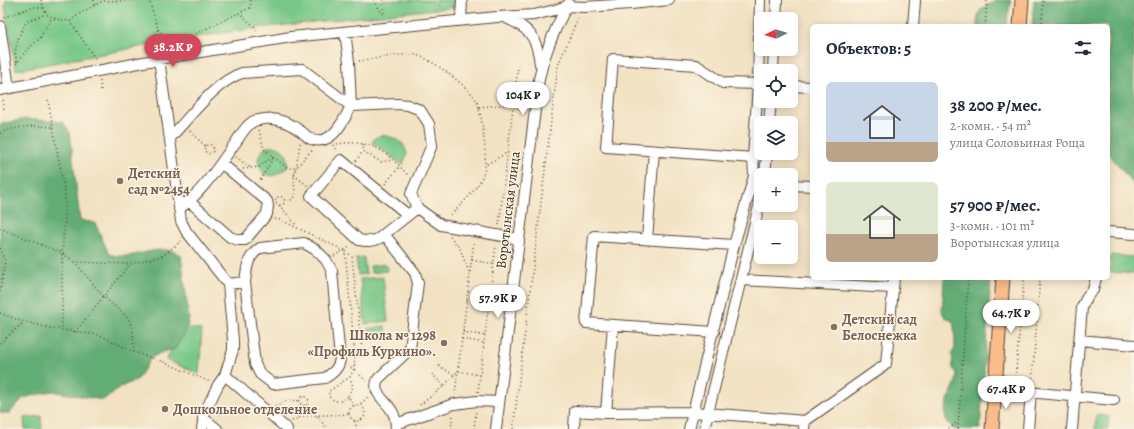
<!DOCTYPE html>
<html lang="ru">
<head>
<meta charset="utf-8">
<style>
  body { margin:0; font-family:Alegreya,serif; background:#f6f6f7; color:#1f2937; height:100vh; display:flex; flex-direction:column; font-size:15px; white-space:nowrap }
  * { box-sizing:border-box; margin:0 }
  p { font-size:13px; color:#747a83 }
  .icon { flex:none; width:22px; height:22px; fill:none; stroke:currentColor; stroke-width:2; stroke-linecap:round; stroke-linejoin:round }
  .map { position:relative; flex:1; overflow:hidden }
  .sheet { position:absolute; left:810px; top:24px; width:300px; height:256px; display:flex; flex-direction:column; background:#fff; border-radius:6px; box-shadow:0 2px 10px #0003 }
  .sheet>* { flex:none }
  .needle { width:26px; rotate:265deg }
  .tools { position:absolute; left:754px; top:12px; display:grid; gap:8px }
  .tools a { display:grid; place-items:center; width:44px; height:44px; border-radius:6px; background:#fff; box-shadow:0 2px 10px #0003; font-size:20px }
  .price { position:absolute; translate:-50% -34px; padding:0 9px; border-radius:14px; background:#fff; color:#222; font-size:13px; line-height:26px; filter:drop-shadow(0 1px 2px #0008) }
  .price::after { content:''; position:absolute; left:50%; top:24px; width:12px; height:9px; margin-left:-6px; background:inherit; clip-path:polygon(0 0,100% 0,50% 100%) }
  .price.selected { background:#d1495b; color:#fff }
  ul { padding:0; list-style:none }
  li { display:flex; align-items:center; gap:12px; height:100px; padding:0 16px }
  li span { display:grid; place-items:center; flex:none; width:112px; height:80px; border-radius:6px; color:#555 }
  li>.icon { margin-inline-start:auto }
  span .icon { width:48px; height:48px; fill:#fffc; stroke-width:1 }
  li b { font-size:17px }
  h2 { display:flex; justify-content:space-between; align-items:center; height:48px; padding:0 16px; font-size:17px }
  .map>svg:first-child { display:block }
  .green { fill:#79c888; stroke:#5a7953 }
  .forest { fill:#62ac74; stroke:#4e6b49 }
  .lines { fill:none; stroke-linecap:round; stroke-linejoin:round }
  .minor-casing { stroke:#564637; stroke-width:12 }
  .major-casing { stroke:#564637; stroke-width:15 }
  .path { stroke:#564637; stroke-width:1.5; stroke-dasharray:1 3; stroke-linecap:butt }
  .minor { stroke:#fff; stroke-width:10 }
  .major { stroke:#f9bc8a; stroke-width:13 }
  .education-dot { fill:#8d6e63; stroke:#fcf5e5; stroke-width:1.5 }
  .labels { text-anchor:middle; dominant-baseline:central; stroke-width:3; stroke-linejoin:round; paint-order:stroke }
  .education-label { font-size:14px; font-weight:bold; fill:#785e54; stroke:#fcf5e5; text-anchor:start }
  .street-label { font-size:14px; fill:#3b2a1e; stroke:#fcf5e5 }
</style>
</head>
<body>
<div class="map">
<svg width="1134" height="429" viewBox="0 0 1134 429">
  <rect width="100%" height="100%" fill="#fcf5e5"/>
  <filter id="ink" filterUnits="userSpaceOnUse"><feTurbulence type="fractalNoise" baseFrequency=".025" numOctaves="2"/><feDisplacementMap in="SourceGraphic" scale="8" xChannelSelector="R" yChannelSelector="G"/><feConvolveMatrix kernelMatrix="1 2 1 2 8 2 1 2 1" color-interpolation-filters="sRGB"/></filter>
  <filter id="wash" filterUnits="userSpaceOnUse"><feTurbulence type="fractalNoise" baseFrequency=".012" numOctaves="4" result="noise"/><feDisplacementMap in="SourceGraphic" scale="16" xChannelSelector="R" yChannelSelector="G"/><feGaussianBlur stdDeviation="0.9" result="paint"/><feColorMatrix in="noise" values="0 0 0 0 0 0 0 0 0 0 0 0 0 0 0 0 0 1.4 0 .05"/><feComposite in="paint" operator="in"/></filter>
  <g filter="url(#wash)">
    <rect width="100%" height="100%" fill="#f2e2c3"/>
    <path class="green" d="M6,0H455V7L258,28L177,40L16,70L5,7Z
      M383,135L394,138L403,144L407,153L403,165L372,142L375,138Z
      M273,146C285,148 290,157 287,168L273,176L264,174L258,163C258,153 263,147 273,146Z
      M1111,255L1134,257V274L1110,272Z
      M356,258H364L366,274L358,275Z
      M386,264L387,271L371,273L370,266Z
      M383,277L388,321L365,324L360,279Z
      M385,326L387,337L368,339L367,329Z
      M182,327L202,330L199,374L166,360L171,351L158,342Z
      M1096,415L1109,416L1108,429H1095Z
      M41,416L42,429H25L24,418Z"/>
    <path class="forest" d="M995,0H1011L1006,26H977C977,19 978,11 984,7C988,4 991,5 995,0Z
      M1034,0H1134V185L1108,153V26H1032Z
      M26,119L63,122L70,133L80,220L95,223L109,254C112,255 115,256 118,256C139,258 162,242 181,255L189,319L185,333L175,349L162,352L151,358L138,379L121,387L103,400L52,391L23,398L10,413H0V124Z
      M944,278H991L980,429H953C952,425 947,423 946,419C941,404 957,389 957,373L953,369L952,353L955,348L954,327L953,322L944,316L942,311Z"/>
  </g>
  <g filter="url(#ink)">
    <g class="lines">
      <g class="minor-casing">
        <path id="minor" d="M504,17C529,28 537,36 540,64
          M776,19L777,0
          M461,20L462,0
          M0,26L9,88
          M913,26L915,1
          M345,32L349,62L351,106L397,104L408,105L420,110L429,124L432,145L411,194L417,208L441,225L519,239
          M159,59L181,221L186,231L228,284L233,340V350L225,375L218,385L204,414L202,429
          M773,71L774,49
          M791,86L812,87
          M0,90L159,59L291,37L497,17L534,15L555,10L567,6L584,7L631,4L669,0
          M769,123L771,101
          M170,138C189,118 216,81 242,73L302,69L351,106C344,120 332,147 311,139C308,138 305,134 302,132C290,123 275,116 259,120C257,120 253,121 251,123C245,127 240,136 236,142C219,165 203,192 179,209
          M753,158L606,147L613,59L696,65L723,83L761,84
          M765,175L767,153
          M791,185L812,186
          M190,202L230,237L238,240H245L267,214L268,206L267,201L221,163
          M408,215L341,160L311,196L359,240C366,241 371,242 378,239L417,208
          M1108,232L1134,234
          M384,234L415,273L418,283L410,349L378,379C371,393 385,399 392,411C395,416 396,423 396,429
          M647,239L654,151
          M741,280L893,288
          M228,284L245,282L255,364L260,374L273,384L325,378C333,373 339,368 340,359L332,271L326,260L316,250L304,243L260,248C247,257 247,267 245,282
          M714,332L586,323L594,236L734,245
          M1079,340L1134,345
          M225,375L287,429
          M995,389L1114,400
          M606,413L613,325
          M203,418L217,429
          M396,424L454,404L477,401L499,402
          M496,429L538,85C543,55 554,30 568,4
          M574,429L575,411L606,413L694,412L805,421
          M689,429L734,245L754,176L753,158L758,84L760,0
          M704,429L761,198
          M804,429L805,421L886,364L894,278
          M1028,429L1031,392
          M1072,429L1082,307L1088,295L1093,290L1096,278"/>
      </g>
      <g class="major-casing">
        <path id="major" d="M1020,26L1022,0
          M992,429L1003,278"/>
      </g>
      <path class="path" d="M41,0L46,14L56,19L70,21L82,12L103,1L143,0
        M94,0V6
        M251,0L250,8L239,13L254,26L257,31
        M374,0L384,17
        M383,0L384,16
        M440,6L442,0
        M4,17L33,7L44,8
        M70,21L96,60
        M985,26L987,0
        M1042,26L1043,0
        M158,29L169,45
        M187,42L197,33L239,13
        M149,49L158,29L149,0
        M359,61C376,59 399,53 416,55C429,57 470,88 476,100C482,112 488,160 484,172C478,190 461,204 449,217
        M17,62L15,52L18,39L26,22L46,14
        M16,64L26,51L40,38L52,17
        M100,81L101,91
        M3,100L4,109
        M48,100L65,194V219L62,253V330
        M479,107L513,104
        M259,130L264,149L287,168H296L294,175L295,197L290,201L285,200
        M190,131L205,146
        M0,133C19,126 33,125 53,127
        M300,143L296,168L307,155L314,149
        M337,144C353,141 374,143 388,155C395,161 401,168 408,175
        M362,144L363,151L381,162L392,160
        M204.5 149a4.5 4.5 0 1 1 9 0a4.5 4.5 0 1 1-9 0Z
        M333,145L337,152
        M236,157L251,168
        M356,161L363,151
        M487,164L508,152
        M243,169L259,167L265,162L274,157L259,182
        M294,175L308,186
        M385,184L399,167
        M275.5 201a4.5 4.5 0 1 1 9 0a4.5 4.5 0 1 1-9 0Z
        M279,205L297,226
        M275,219L281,220L345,251L355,355L354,369L350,377L353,387L348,396L354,406
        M499,225L518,66
        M0,228L62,253L75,262
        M450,236L460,249L470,274L455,394
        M0,248L5,261L0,293
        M346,251L352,257L362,350L355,355
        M334,256L351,246
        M472,260L494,264
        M470,272L474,241
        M468,292L490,295
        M467,300L489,303
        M0,313L18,320L50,328L100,335L134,352L164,362L210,382
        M75,332L130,264
        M463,332L485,336
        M462,339L484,343
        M0,343L24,322
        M134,352L133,330L128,318L103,296L75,262L130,264L164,255L181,241
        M347,366L354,369L366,381
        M439,366L454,375
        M432,374L444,386
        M1015,381L1024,278
        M1032,382L1040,278
        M478,392L496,245
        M299.5 401a4.5 4.5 0 1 1 9 0a4.5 4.5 0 1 1-9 0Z
        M348,397L341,401H335L329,397V391L350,377
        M303,405V416
        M306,405L317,415L327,429
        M420,405L444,386L458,371L480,375
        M349 413a8 8 0 1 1 16 0a8 8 0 1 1-16 0Z
        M358,406L369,396
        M275,407L287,400L299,401
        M292,421L303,416L349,414
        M355,421L357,429
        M451,429L453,414
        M474,429L476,412
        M513,429L558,65L579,16
        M949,429L958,421
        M958,429L968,278"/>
      <use href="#minor" class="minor"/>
      <use href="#major" class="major"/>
    </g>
  </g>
  <g class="education-dot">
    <circle cx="120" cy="181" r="4"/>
    <circle cx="834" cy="327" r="4"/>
    <circle cx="444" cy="343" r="4"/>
    <circle cx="165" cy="409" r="4"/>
  </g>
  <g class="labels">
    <g class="education-label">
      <text x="128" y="173">Детский<tspan x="128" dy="16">сад №2454</tspan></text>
      <text x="842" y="319">Детский сад<tspan x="842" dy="16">Белоснежка</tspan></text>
      <text x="436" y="335" text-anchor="end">Школа № 1298<tspan x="436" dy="16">«Профиль Куркино».</tspan></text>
      <text x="173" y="409">Дошкольное отделение</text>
    </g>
    <g class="street-label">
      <text transform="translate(508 210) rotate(-83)">Воротынская улица</text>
    </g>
  </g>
</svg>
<div class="tools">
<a><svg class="needle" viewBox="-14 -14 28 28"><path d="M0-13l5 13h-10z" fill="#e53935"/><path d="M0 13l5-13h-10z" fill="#747a83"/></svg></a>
<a><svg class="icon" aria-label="locate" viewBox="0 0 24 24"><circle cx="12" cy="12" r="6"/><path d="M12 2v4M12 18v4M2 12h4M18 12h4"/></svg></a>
<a><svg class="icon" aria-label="layers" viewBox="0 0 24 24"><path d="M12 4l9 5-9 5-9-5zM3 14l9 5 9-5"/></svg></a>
<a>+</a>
<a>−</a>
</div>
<b class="price selected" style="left:173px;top:68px">38.2K ₽</b>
<b class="price" style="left:523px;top:116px">104K ₽</b>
<b class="price" style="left:498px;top:319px">57.9K ₽</b>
<b class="price" style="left:1011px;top:334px">64.7K ₽</b>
<b class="price" style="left:1006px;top:410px">67.4K ₽</b>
<section class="sheet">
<h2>Объектов: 5<svg class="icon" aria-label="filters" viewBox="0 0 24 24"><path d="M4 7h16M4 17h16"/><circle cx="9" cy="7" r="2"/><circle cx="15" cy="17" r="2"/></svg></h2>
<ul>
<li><span style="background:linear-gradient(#c9d6e8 75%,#b9a48a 0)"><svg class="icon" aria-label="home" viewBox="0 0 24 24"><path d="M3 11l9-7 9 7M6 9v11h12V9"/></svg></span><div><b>38 200 ₽/мес.</b><p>2-комн. · 54 m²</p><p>улица Соловьиная Роща</p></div></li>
<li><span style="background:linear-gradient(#dfe7d0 65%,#b9a48a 0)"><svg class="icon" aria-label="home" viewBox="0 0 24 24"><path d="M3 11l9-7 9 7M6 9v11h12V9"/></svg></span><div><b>57 900 ₽/мес.</b><p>3-комн. · 101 m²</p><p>Воротынская улица</p></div></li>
</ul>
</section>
</div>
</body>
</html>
